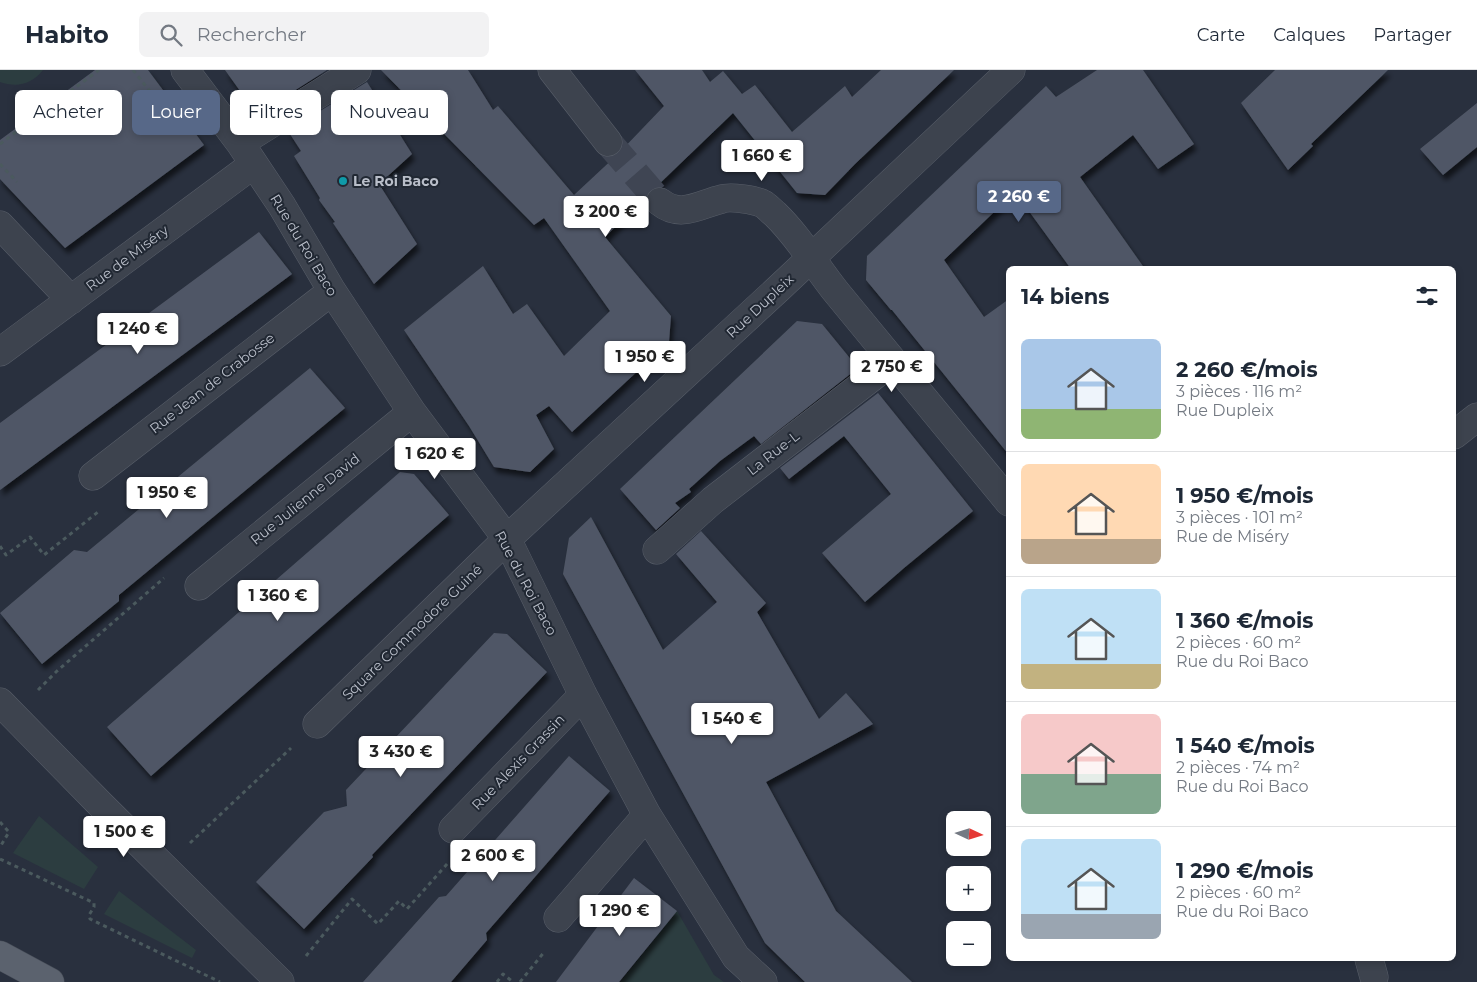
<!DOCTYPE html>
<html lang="fr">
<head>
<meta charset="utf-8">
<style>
  body { margin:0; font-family:Montserrat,sans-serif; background:#f2f2f3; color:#1f2937; height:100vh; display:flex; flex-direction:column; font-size:19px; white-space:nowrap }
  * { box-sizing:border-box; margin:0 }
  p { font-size:16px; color:#747a83 }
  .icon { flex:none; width:28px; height:28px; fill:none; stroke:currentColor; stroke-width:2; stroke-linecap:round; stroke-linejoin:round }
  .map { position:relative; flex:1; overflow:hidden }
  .side { position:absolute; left:1006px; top:196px; width:450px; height:695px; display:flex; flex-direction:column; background:#fff; border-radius:8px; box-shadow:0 2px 8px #0003 }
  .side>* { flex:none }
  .banner { position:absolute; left:15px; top:20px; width:475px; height:45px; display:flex; gap:10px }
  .needle { width:32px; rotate:94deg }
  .fabs { position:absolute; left:946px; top:741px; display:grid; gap:10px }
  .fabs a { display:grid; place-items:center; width:45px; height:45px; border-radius:8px; background:#fff; box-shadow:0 2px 8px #0003; font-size:25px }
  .price { position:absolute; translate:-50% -42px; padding:0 11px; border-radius:5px; background:#fff; color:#222; font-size:16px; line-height:32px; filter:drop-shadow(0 1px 2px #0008) }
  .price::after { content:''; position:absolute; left:50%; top:30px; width:15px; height:11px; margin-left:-8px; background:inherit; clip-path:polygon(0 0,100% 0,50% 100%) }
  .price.current { background:#576888; color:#fff }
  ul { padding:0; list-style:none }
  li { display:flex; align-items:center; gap:15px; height:125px; padding:0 15px }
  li+li { border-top:1px solid #e0e1e3 }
  li span { display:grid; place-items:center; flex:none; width:140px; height:100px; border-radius:8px; color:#555 }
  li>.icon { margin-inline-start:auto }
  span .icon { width:60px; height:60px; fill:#fffc; stroke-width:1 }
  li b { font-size:21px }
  h2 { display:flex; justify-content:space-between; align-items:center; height:60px; padding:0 15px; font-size:21px }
  .chip { padding:0 18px; border-radius:8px; background:#fff; box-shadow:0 2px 8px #0003; font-size:18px; line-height:45px }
  .chip.current { background:#576888; color:#fff }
  header { display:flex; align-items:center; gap:30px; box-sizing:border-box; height:70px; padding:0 25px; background:#fff; border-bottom:1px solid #e0e1e3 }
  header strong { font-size:24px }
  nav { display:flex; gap:28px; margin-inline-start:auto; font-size:18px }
  .search { width:350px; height:45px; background:#f2f2f3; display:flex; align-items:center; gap:12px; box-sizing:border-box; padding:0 18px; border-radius:8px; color:#747a83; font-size:19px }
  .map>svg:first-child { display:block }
  .green { fill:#2c3d40 }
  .building { fill:#505766; filter:url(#shadow) }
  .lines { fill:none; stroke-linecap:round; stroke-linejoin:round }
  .minor-tunnel { stroke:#3f4553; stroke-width:28; stroke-dasharray:28 14; stroke-linecap:butt }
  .minor-casing { stroke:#585e69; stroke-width:29 }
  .major-casing { stroke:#464c57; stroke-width:29 }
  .path { stroke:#4b5a5e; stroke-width:3; stroke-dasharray:4 4; stroke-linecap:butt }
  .minor { stroke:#3d434e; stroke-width:28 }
  .major { stroke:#5b626e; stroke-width:28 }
  .culture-dot { fill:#0f9aa8; stroke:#212833; stroke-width:2 }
  .labels { text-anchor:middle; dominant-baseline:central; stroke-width:4; stroke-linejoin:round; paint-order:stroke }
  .poi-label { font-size:14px; font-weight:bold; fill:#b9bec9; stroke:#212833; text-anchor:start }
  .street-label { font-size:14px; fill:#b9bec9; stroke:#212833 }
</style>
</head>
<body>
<header>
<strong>Habito</strong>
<div class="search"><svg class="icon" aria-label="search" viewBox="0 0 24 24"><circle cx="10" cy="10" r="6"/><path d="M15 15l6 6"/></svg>Rechercher</div>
<nav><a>Carte</a><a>Calques</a><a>Partager</a></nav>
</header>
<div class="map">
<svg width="1477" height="912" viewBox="0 0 1477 912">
  <defs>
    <filter id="shadow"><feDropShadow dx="3" dy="5.5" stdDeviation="2.5" flood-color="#0009"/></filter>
  </defs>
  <rect width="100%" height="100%" fill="#29303e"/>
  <path class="green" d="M0,0H43C32,14 17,18 0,12Z
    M39,746L98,797L84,819L13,783Z
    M119,821L196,880L192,888L104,844Z
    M677,841L714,905L724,912H620Z"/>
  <path class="building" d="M95,0H148L204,75L65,178L0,109V70Z
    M225,0H327L272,35L268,29L253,39Z
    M381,0H468L493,40L498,36L574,125L618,84L664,36L635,0H702L710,12L723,1L742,24L755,15L792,62L845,16L852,27L881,0H954L855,94L825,125L797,123L733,43L656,117L647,123L646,127L605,167L671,246L669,272L572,362L549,336L536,345L554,379L530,402L494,397L469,356L404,260L483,196L513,244L527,234L564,286L610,241L544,148L534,155Z
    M1097,0H1143L1194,74L1158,99L1133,65L1080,107L1145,199H1071L1015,122L944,190L984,247L1009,229V385L892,240H891L866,210L867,186L1046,16L1056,27Z
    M1275,0H1388L1311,74L1313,76L1288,100L1241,33Z
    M367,12L412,84L379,114L417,174L374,214L333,153L335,152L319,130L320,128L294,86L301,81L288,61Z
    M1477,33V77L1443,105L1420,79Z
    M259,162L292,204L0,420V353Z
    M797,251L822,254L858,298L761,374L754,366L720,391L689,419L691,422L675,433L680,438L656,460L620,419Z
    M310,298L345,338L119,525V531L42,594L0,543L74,480L87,482Z
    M878,323L973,441L904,498L865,532L822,483L891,424L844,366L789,409L780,398Z
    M400,402L414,404L449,445L151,706L107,657Z
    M591,447L663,580L717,532L676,484L701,461L766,533L757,542L819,649L846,623L873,654L766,712L836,841L912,912H805L765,873L563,504L569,468Z
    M494,563L507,564L547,602L372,785L373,787L304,859L256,812L324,742L347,736L346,720Z
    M569,686L610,721L486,863L487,870L451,912H363L439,827L446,826Z
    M634,808L677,841L619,912H556Z"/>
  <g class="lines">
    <path class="minor-tunnel" d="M608,72L660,132"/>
    <g class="minor-casing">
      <path id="minor" d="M185,0L240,73L282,136L332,221L412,342L507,469L583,625L647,745L736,887L763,912
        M552,0L608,72
        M240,73L357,0
        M660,132C681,149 700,134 722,129C730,126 756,130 763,134C767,136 771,141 775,144C799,167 816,197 837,223L1009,432
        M0,155L71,230
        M0,282L254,94
        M1454,365L1477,347
        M93,406L332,221
        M657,480L713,430L893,291
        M199,516L412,342
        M0,632L101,735L280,912
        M317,654L507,469L778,219L1011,0
        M453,759L583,625
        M558,848L647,745
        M1369,889L1374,907"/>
    </g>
    <g class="major-casing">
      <path id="major" d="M0,885L50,912"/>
    </g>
    <path class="path" d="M133,0L164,39
      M0,74L99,0
      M0,94L17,112
      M0,476L6,485L30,467L44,485L98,442
      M38,620L57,601L164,508
      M0,752L9,762L0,777
      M190,773L291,678
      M0,789L94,833V837L89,845L90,849L220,912
      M306,886L352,829L378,854L399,831L407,839L448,793
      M497,912L503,904L513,912
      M520,912L545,881"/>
    <use href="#minor" class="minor"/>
    <use href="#major" class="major"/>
  </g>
  <circle class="culture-dot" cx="343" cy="111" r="5"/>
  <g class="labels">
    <g class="poi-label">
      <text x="353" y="111">Le Roi Baco</text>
    </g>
    <g class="street-label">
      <text transform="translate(304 175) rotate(59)">Rue du Roi Baco</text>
      <text transform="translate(127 188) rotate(-37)">Rue de Miséry</text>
      <text transform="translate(760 236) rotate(-43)">Rue Dupleix</text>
      <text transform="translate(212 313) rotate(-38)">Rue Jean de Crabosse</text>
      <text transform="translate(773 383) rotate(-38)">La Rue-L</text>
      <text transform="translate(305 429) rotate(-39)">Rue Julienne David</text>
      <text transform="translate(526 513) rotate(62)">Rue du Roi Baco</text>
      <text transform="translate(412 562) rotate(-44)">Square Commodore Guiné</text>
      <text transform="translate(518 692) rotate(-46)">Rue Alexis Grassin</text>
    </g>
  </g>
</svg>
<div class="fabs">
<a><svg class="needle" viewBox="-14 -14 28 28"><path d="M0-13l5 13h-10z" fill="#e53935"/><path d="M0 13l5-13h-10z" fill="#747a83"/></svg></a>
<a>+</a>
<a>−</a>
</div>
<b class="price" style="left:762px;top:112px">1 660 €</b>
<b class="price current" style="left:1019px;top:153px">2 260 €</b>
<b class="price" style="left:606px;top:168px">3 200 €</b>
<b class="price" style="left:138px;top:285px">1 240 €</b>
<b class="price" style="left:645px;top:313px">1 950 €</b>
<b class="price" style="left:892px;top:323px">2 750 €</b>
<b class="price" style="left:435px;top:410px">1 620 €</b>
<b class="price" style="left:167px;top:449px">1 950 €</b>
<b class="price" style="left:278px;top:552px">1 360 €</b>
<b class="price" style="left:732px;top:675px">1 540 €</b>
<b class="price" style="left:401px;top:708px">3 430 €</b>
<b class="price" style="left:124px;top:788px">1 500 €</b>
<b class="price" style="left:493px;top:812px">2 600 €</b>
<b class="price" style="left:620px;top:867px">1 290 €</b>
<div class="banner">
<a class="chip">Acheter</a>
<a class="chip current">Louer</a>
<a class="chip">Filtres</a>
<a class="chip">Nouveau</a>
</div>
<section class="side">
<h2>14 biens<svg class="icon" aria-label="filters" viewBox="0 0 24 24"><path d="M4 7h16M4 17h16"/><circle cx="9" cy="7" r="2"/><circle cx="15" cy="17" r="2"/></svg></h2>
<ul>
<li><span style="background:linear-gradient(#a9c7e8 70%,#8fb573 0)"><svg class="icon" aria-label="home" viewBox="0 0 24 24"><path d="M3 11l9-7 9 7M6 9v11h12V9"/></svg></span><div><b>2 260 €/mois</b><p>3 pièces · 116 m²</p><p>Rue Dupleix</p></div></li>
<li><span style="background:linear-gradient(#ffd9b3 75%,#b9a48a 0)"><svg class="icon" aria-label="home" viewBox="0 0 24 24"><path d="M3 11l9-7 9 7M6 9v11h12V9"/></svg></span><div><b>1 950 €/mois</b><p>3 pièces · 101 m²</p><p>Rue de Miséry</p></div></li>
<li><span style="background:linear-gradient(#bfe0f5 75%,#c2b280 0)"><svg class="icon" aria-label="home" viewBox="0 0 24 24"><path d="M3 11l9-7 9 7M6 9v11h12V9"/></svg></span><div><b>1 360 €/mois</b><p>2 pièces · 60 m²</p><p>Rue du Roi Baco</p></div></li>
<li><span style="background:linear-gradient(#f6c9c9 60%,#7fa58c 0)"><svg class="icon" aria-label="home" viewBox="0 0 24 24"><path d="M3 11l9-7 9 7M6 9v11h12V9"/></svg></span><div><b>1 540 €/mois</b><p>2 pièces · 74 m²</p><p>Rue du Roi Baco</p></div></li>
<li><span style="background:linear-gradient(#bfe0f5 75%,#9aa5b1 0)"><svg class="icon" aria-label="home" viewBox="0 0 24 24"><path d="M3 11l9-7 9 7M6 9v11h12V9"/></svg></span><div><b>1 290 €/mois</b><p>2 pièces · 60 m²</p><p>Rue du Roi Baco</p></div></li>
</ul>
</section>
</div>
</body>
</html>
